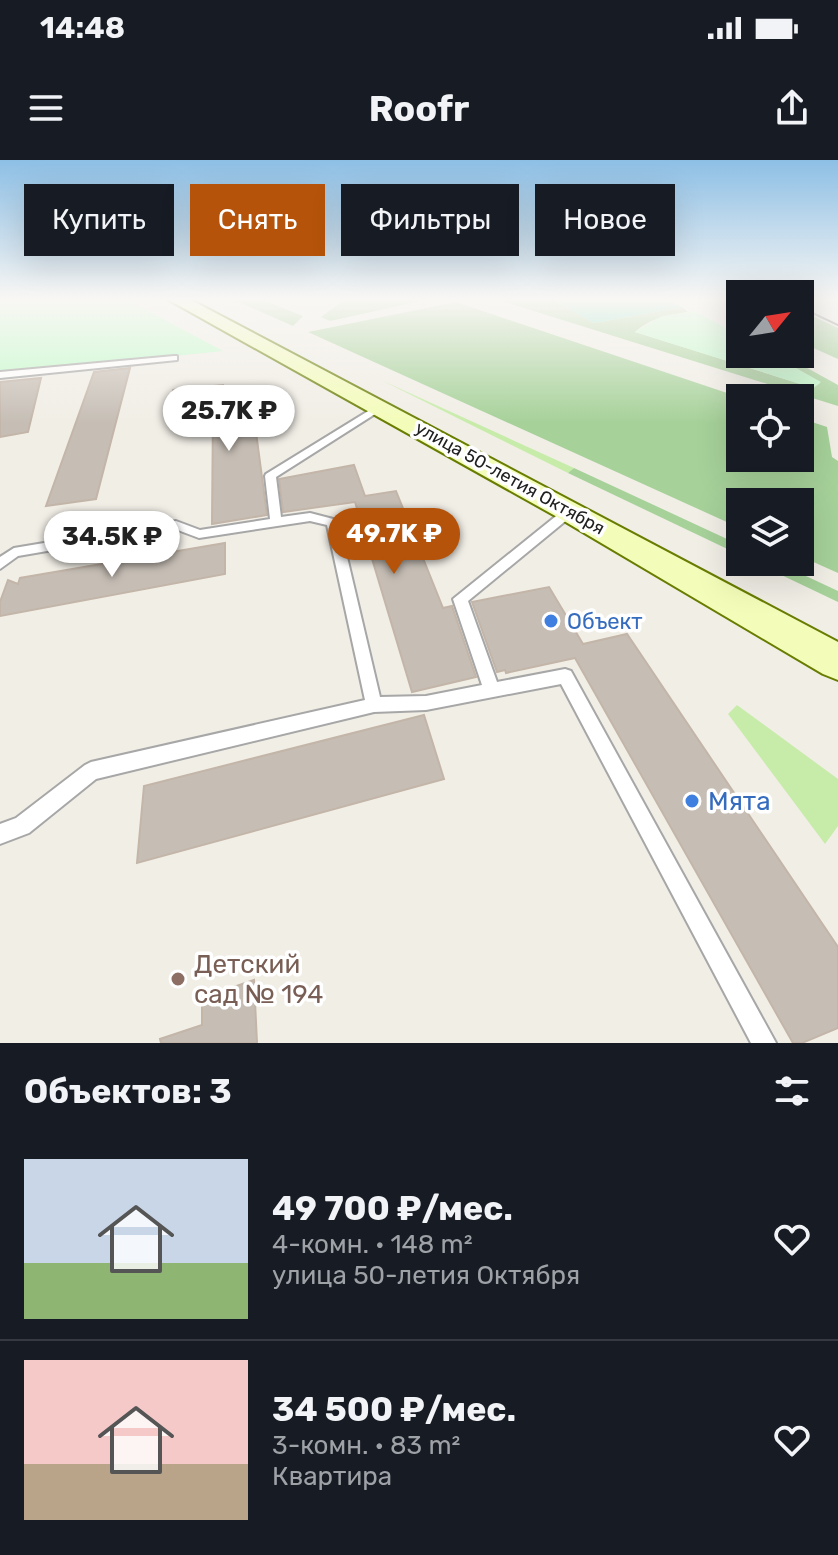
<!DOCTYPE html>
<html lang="ru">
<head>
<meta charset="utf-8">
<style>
  body { margin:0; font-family:Rubik,sans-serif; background:#242831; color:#f1f3f6; height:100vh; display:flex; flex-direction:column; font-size:30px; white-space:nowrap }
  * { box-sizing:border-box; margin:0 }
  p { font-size:26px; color:#9ea1a6 }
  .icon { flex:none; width:44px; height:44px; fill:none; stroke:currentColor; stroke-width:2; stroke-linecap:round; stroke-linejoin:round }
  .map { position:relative; height:883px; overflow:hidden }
  .sheet { display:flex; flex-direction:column; background:#171b24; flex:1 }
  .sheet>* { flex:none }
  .top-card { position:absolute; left:24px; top:24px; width:790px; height:72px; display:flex; gap:16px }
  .needle { width:52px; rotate:60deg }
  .controls { position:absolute; left:726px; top:120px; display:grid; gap:16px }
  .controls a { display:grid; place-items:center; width:88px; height:88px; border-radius:0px; background:#171b24; box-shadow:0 8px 32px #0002; font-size:40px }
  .price { position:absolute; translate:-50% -68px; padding:0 18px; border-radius:28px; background:#fff; color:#222; font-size:26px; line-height:52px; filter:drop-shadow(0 2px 4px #0008) }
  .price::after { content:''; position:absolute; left:50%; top:48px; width:24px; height:18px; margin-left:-12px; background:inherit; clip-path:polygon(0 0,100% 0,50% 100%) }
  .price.selected { background:#b45309; color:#fff }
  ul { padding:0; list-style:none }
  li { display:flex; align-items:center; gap:24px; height:200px; padding:0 24px }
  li+li { border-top:2px solid #363941 }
  li span { display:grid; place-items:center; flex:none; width:224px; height:160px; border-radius:0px; color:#555 }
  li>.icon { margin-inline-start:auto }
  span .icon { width:96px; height:96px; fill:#fffc; stroke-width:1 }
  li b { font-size:34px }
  h2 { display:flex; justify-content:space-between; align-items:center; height:96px; padding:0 24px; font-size:34px }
  .pill { padding:0 28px; border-radius:0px; background:#171b24; box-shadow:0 8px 32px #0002; font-size:28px; line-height:72px }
  .pill.selected { background:#b45309; color:#fff }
  .status { display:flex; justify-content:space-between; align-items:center; height:56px; padding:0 40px; background:#171b24; direction:ltr }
  .status svg { height:22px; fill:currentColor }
  header { display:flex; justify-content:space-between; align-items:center; height:104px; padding:0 24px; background:#171b24; font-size:36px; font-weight:700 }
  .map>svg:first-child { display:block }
  .grass { fill:#c7ecaa }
  .forest { fill:#a6d199 }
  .park { fill:#c2fbca }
  .pitch { fill:#82e2c3 }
  .building { fill:#c6beb5; stroke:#c3b5a8; stroke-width:2 }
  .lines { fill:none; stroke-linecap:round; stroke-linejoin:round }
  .service-casing { stroke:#a7a7a7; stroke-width:4 }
  .secondary-casing { stroke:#687d01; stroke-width:4 }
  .service { fill:#fff; fill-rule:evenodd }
  .secondary { fill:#f4fcb9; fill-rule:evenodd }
  .tram { stroke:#6e6e6e; stroke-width:2 }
  .shop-dot { fill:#3f7fe0; stroke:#fff; stroke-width:3 }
  .education-dot { fill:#8d6e63; stroke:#fff; stroke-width:3 }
  .labels { text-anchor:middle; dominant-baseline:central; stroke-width:7; stroke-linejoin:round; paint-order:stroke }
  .far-street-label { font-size:18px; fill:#202020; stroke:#fff }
  .shop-label { font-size:22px; fill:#366cbe; stroke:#fff; text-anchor:start }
  .near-shop-label { font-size:26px; fill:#366cbe; stroke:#fff; text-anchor:start }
  .near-education-label { font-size:26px; fill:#785e54; stroke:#fff; text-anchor:start }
</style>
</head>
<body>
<div class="status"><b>14:48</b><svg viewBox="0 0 49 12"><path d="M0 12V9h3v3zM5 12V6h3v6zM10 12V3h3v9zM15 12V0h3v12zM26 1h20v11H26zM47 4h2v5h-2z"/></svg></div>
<header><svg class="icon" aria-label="menu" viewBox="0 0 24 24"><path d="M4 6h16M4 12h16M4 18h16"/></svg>Roofr<svg class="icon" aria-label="share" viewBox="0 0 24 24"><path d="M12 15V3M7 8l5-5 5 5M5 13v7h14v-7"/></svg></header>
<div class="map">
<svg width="838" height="883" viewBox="0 0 838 883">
  <rect width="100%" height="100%" fill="#f1eee6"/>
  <path class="grass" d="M381,220L574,308L568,313Z
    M737,545L838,619V666L825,684L728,554Z"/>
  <path class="forest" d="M234,140H263L303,156L293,166Z
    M344,140H426L330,161L321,157Z
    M498,140H554L594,163L682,147L688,152C667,155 651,158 635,172L813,228L820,223L771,194H782L838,225V246Z
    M456,142L742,238L740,298H800V258L827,267L832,297L838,301V413L800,396V342H740V368L308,172Z
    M800,150L838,168V199L800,182Z
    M574,308L740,385V395L568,313Z
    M754,402H776L838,431V442Z"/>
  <path class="park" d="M0,140H128L223,191L0,214Z
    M695,151L740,176V194H771L821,222L813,228L635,172L662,156Z"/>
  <path class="pitch" d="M554,140H666L682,147L594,163Z"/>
  <path class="building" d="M130,208L96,339L46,346L94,212Z
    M41,218L28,272L0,277V222Z
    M223,225L224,246L252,242L267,355L212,364L213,251L170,257L173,230Z
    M354,305L365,336L396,331L443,448L452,446L476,517L412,532L355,342L283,352L279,319Z
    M225,383V414L0,456V442L8,420L18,424L20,418Z
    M549,427L583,484L627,474L838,787V868L802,883H793L575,498L506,513L505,510L497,512L472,442Z
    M424,555L444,619L137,703L144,626Z
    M254,820L257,883H161L160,879L202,865V838Z"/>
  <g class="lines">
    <g class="service-casing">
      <path id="service" d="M174,196H177V200L0,218V212Z
        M378,245L386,247L276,317L281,357L310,353L337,360L339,363L380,537L426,536L482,525L453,439L566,348H574V354L468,441L497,522L565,509L571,511L776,883H751L561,524L426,550L374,552L96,619L29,673L0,684V664L16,658L85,605L91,602L365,540L327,365L310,361L199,378L175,369L18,396L0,409V397L14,388L176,361L200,370L270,359L265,316L266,314Z"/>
    </g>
    <g class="secondary-casing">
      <path id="secondary" d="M169,140H191L838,482V520L823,514L559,358Z"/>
    </g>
    <use href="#service" class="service"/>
    <use href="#secondary" class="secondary"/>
    <path class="tram" d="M800,147L838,165"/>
  </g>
  <linearGradient id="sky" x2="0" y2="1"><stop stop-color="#8dbfe5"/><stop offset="0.53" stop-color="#f9f7f4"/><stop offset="1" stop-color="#f9f7f4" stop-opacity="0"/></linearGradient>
  <rect width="838" height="263" fill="url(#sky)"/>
  <g class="shop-dot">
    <circle cx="551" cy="461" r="8"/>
    <circle cx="692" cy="641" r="8"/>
  </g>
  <circle class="education-dot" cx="178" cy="819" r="8"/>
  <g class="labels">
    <g class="far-street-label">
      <text transform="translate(510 318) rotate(29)">улица 50-летия Октября</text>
    </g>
    <g class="shop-label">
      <text x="567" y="461">Объект</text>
    </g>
    <g class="near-shop-label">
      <text x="708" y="641">Мята</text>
    </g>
    <g class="near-education-label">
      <text x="194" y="804">Детский<tspan x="194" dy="30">сад № 194</tspan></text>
    </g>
  </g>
</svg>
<div class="controls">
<a><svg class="needle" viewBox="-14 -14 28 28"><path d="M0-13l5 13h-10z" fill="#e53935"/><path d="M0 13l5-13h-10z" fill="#9ea1a6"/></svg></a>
<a><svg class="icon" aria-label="locate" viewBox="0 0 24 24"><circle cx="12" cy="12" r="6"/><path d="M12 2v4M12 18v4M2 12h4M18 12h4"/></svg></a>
<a><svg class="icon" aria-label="layers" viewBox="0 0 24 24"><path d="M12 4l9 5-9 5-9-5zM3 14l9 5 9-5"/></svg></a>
</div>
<b class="price" style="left:229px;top:293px">25.7K ₽</b>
<b class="price selected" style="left:394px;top:416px">49.7K ₽</b>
<b class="price" style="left:112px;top:419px">34.5K ₽</b>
<div class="top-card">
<a class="pill">Купить</a>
<a class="pill selected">Снять</a>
<a class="pill">Фильтры</a>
<a class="pill">Новое</a>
</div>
</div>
<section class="sheet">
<h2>Объектов: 3<svg class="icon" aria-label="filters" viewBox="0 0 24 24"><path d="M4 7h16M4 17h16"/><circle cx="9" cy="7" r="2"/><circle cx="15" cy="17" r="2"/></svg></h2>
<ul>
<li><span style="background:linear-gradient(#c9d6e8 65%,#8fb573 0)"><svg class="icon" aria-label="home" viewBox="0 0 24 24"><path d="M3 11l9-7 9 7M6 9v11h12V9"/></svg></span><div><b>49 700 ₽/мес.</b><p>4-комн. · 148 m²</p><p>улица 50-летия Октября</p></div><svg class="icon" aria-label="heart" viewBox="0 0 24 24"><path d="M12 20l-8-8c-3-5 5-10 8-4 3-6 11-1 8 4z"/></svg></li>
<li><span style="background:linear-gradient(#f6c9c9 65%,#b9a48a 0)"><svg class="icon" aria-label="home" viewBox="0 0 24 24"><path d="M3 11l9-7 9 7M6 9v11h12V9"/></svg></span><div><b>34 500 ₽/мес.</b><p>3-комн. · 83 m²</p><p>Квартира</p></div><svg class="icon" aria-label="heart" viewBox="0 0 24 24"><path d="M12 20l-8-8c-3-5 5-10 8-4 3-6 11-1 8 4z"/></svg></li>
</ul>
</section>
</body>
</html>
